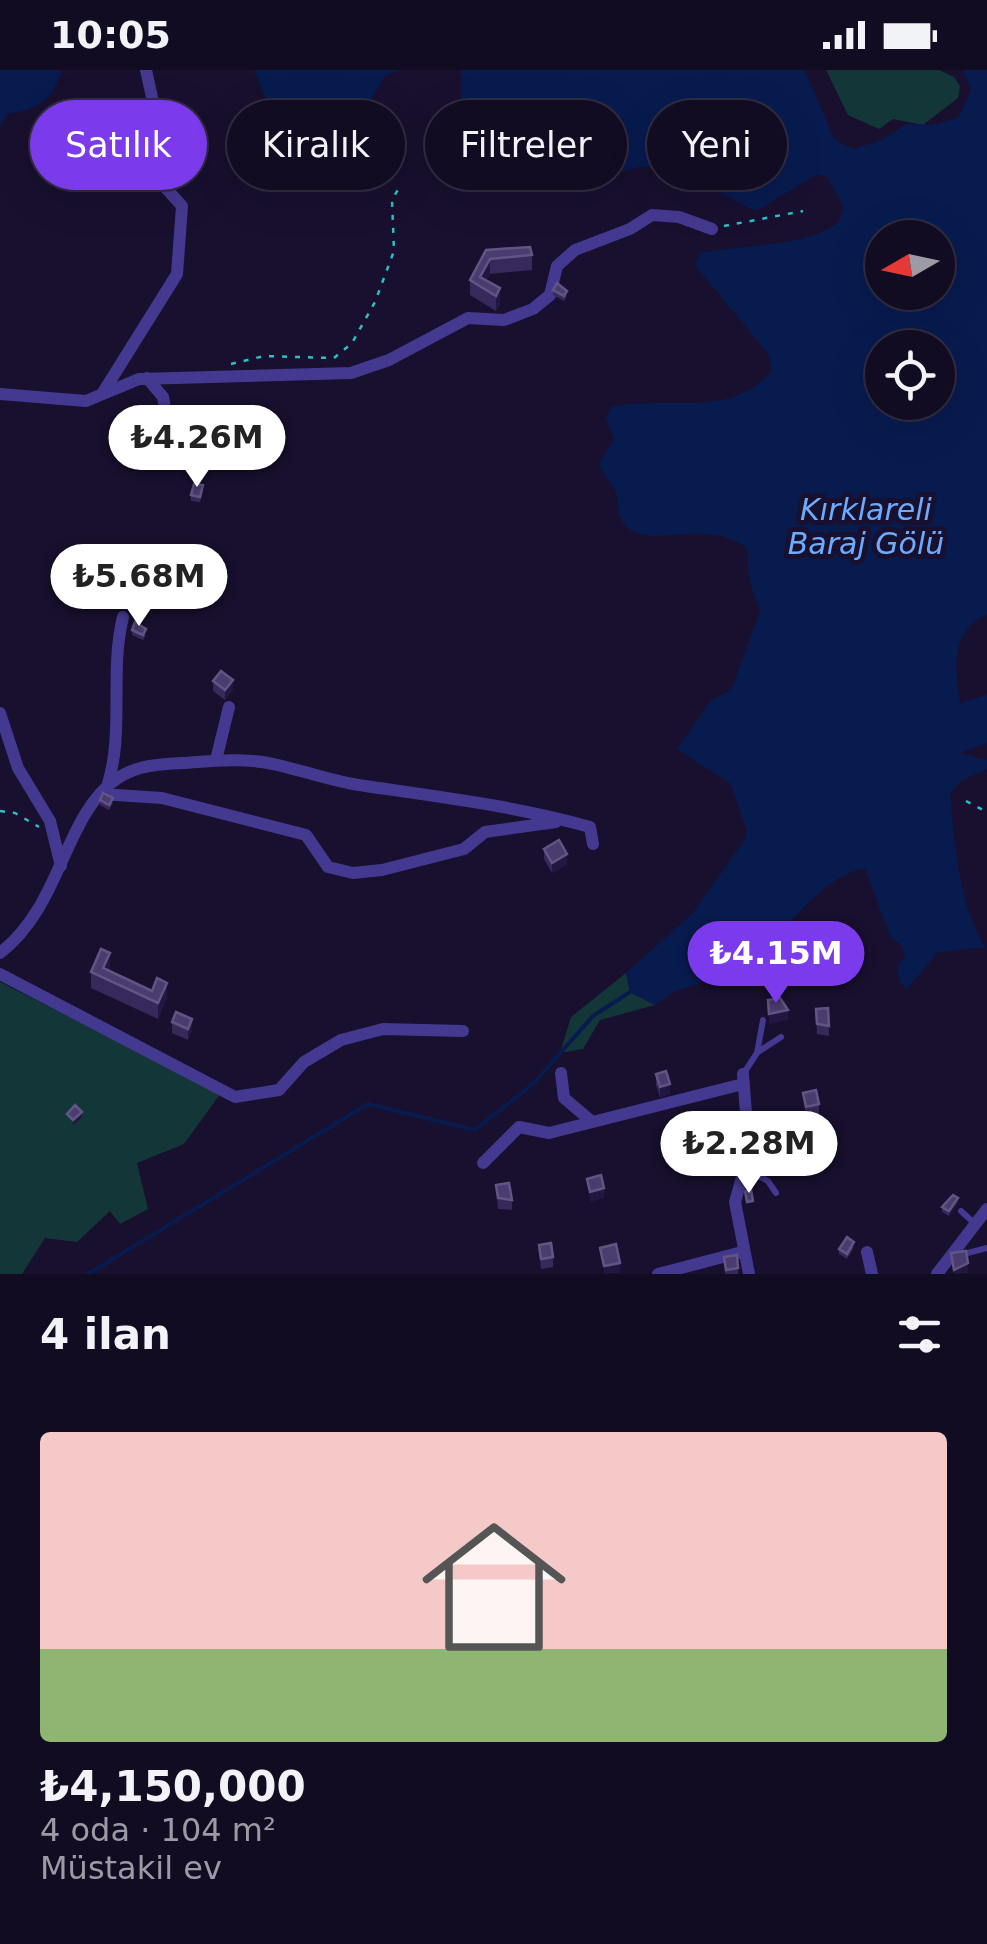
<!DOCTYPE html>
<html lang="tr">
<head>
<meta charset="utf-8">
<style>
  body { margin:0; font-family:"DejaVu Sans",sans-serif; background:#1b152a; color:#f1f3f6; height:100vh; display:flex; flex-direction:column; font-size:38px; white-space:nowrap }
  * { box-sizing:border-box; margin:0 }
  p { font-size:32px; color:#9c9ba5 }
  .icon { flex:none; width:55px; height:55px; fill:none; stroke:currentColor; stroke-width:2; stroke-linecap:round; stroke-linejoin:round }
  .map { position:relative; height:1204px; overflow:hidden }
  .sheet { display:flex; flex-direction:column; background:#120c22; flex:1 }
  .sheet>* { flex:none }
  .hud { position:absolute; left:30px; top:30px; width:928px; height:90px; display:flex; gap:20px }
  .needle { width:65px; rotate:261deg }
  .tools { position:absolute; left:865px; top:150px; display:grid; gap:20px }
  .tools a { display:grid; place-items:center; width:90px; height:90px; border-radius:50%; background:#120c22; box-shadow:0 10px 40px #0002,0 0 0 2px #312c40; font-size:50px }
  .price { position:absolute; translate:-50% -85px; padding:0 22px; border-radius:35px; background:#fff; color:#222; font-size:32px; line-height:65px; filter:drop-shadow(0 2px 5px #0008) }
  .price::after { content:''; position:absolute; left:50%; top:60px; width:30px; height:22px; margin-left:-15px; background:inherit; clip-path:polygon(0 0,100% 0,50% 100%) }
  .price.active { background:#7c3aed; color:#fff }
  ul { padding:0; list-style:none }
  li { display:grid; align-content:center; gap:20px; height:530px; padding:0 40px }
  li+li { border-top:2px solid #312c40 }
  li span { display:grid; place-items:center; height:310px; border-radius:10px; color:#555 }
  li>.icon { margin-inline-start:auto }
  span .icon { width:180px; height:180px; fill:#fffc; stroke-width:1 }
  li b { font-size:42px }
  h2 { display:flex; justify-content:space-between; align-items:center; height:120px; padding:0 40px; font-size:42px }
  .pill { padding:0 35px; border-radius:45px; background:#120c22; box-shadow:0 10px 40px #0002,0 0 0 2px #312c40; font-size:35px; line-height:90px }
  .pill.active { background:#7c3aed; color:#fff }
  .status { display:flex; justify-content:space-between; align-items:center; height:70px; padding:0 50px; background:#120c22; direction:ltr }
  .status svg { height:28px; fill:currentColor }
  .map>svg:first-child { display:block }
  .green { fill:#133638 }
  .water { fill:#081b4f; fill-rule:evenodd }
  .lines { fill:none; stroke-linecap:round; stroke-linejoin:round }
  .stream { stroke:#081b4f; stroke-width:4 }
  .path { stroke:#29c1c7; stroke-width:2.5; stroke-dasharray:5 8; stroke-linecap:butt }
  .lane { stroke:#443990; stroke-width:6 }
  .street { stroke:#443990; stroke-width:12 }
  .wall { fill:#38295c }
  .shaded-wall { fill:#231742 }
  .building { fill:#4a3c6e; stroke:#625584; stroke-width:2.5 }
  .labels { text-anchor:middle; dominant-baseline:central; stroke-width:10; stroke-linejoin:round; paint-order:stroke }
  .water-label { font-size:30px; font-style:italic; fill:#6bacff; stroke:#18102e }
</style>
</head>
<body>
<div class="status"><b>10:05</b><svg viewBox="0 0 49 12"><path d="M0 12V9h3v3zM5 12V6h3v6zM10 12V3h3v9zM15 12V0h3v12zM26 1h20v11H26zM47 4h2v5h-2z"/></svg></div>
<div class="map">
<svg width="987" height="1204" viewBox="0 0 987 1204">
  <rect width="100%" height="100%" fill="#18102e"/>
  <path class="green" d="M826,0H939L954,7L960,16L958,28L923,55L893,49L879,59L848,45Z
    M626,903L630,922L655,935L600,950L583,979L560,983L571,947Z
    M0,912L221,1023L184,1074L137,1093L148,1139L120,1154L110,1141L77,1172L45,1168L22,1204H0Z"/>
  <path class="water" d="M0,0H62C52,31 38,39 8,44L0,55Z
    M254,0H403L386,5L363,43L350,54L330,55L307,77H292L283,70Z
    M461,0H805L834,69L853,79L882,70L906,54L934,55L959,47L971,20L963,0H987V545C951,560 954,599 960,633L987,625V673L960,683L987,690V699L961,711L950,724C955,775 958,832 985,877L938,882L907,919L900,913L897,896L905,887L901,874L891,869L865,798C820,807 799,851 763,874C745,885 724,891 705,903L701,913L673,922L655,935L630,922L626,903L692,844L746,768L747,761L731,714L677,679L711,630L731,620L760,542L749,509L747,478C705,447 653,480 627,457C616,447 620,433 615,420C610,410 602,406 599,394L614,369L606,348L611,337C669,324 727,351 772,301L769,285L695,195L700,183C742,175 806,177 839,152L844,137L827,107L818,104L756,141C720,126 672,87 630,99C616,102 609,113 594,114L534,68L475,55L461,28ZM882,168H938V222H882ZM882,278H938V332H882Z"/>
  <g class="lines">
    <path class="stream" d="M88,1204L368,1034L475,1060L534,1013L593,946L630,922"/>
    <path class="path" d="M724,156L803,141
      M231,294L264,286L334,288L352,273L375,232L394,181L392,130L400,116
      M966,731L987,742
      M0,741L15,743L39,757"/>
    <path class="lane" d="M758,982L781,967
      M744,1003L757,983L763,950
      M756,1105L768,1111L776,1123
      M743,1108L810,1093L817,1082L812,1057
      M961,1141L974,1153
      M960,1185L987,1178"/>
    <path class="street" d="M147,308L163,327L167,350
      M0,324L86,331L139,309L351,303L389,290L468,248L504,250L533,239L550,225L557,196L575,180L630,159L652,145L679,147L712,159
      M102,324L177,204L182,136L164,116L160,64L146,0
      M0,643L18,698L50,751L61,796
      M216,690L229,637
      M107,717C125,661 109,604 123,547
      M101,724L162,728L306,765L328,797L353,803L382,800L464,779L485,762L556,752
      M0,883C62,836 64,743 118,708C137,695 161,694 184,693C212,691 240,688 268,693C300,699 332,712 365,716C441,727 515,736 590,757L593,774
      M0,904L235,1027L279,1020L304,992L341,970L383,959L463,961
      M561,1003L564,1028L590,1050
      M743,1004L749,1082L735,1132L749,1204
      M483,1093L519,1057L549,1063L743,1014
      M867,1182L872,1204
      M658,1204L742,1182
      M937,1204L987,1139"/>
  </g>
  <path class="wall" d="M486,180L532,185V200L490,204L486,211L500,218V234L496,241L470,225V210Z
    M553,220L567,226L564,231L553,225Z
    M203,421L200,432L191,431V425Z
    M132,560L146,565L143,570L132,565Z
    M213,611L233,620L225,630L213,621Z
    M100,730L113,733L109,740L100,735Z
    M544,779L567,794L552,803L544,789Z
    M110,898L109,901L167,928L158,949L91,918V902Z
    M828,938L829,966L817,964L816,939Z
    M172,952L192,960L188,970L172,963Z
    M656,1004L670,1024L660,1027L656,1015Z
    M803,1023L819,1034V1045L806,1047Z
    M496,1115L512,1130V1140L498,1139Z
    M958,1133L949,1146L942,1142V1137Z
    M539,1175L553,1187V1197L541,1199Z
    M854,1177L847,1189L839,1184V1179Z
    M724,1187L738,1198V1204H725Z"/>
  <path class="shaded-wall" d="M490,189V204L483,217L480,207Z
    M500,218V234L496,241V226Z
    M233,610V620L225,630V620Z
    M567,784V794L552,803V793Z
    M110,883V898L106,909L103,898Z
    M167,913V928L158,949V933Z
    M788,940V950L769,954V944Z
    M192,949V960L188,970V959Z
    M670,1014V1024L660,1027V1017Z
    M82,1042V1047L73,1055V1050Z
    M723,1093V1104L709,1107V1097Z
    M604,1118V1128L590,1132V1122Z
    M958,1128V1133L949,1146V1141Z
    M620,1193V1203L604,1204V1196Z
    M968,1193V1203L954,1204V1200Z"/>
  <path class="building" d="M530,177L532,185L490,189L480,207L500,218L496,226L470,210L486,180Z
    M557,213L567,221L564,226L553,220Z
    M194,414L203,415L200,427L191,425Z
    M135,552L146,559L143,565L132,560Z
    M221,601L233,610L225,620L213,611Z
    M103,723L113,728L109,735L100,730Z
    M559,770L567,784L552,793L544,779Z
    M101,879L110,883L103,898L152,921L157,908L167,913L158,933L91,902Z
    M780,928L788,940L769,944L768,930Z
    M828,938L829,956L817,954L816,939Z
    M176,942L192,949L188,959L172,952Z
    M666,1001L670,1014L660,1017L656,1004Z
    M816,1020L819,1034L806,1037L803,1023Z
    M75,1035L82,1042L73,1050L67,1044Z
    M719,1078L723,1093L709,1097L705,1082Z
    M601,1105L604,1118L590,1122L587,1109Z
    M509,1113L512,1130L498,1128L496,1115Z
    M751,1120L753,1131L747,1132L745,1121Z
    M953,1125L958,1128L949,1141L942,1137Z
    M847,1167L854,1172L847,1184L839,1179Z
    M551,1173L553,1187L541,1189L539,1175Z
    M616,1174L620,1193L604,1196L600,1178Z
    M966,1181L968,1193L954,1200L951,1183Z
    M737,1185L738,1198L726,1200L724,1187Z"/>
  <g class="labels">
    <g class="water-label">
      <text x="866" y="439">Kırklareli<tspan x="866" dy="34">Baraj Gölü</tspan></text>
    </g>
  </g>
</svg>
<div class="tools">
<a><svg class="needle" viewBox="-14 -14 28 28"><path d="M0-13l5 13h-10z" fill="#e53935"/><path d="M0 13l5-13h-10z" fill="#9c9ba5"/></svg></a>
<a><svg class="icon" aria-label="locate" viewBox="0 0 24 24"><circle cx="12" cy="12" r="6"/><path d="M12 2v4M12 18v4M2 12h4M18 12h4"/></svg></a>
</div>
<b class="price" style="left:197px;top:420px">₺4.26M</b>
<b class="price" style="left:139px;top:559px">₺5.68M</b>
<b class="price active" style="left:776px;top:936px">₺4.15M</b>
<b class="price" style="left:749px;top:1126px">₺2.28M</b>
<div class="hud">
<a class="pill active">Satılık</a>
<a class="pill">Kiralık</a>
<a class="pill">Filtreler</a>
<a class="pill">Yeni</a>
</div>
</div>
<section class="sheet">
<h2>4 ilan<svg class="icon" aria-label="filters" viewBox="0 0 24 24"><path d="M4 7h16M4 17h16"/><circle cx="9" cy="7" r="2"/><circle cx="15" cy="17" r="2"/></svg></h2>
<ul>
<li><span style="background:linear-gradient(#f6c9c9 70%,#8fb573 0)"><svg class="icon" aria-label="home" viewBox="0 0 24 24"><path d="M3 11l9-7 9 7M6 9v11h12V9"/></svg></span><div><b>₺4,150,000</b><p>4 oda · 104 m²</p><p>Müstakil ev</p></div></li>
</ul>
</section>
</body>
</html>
